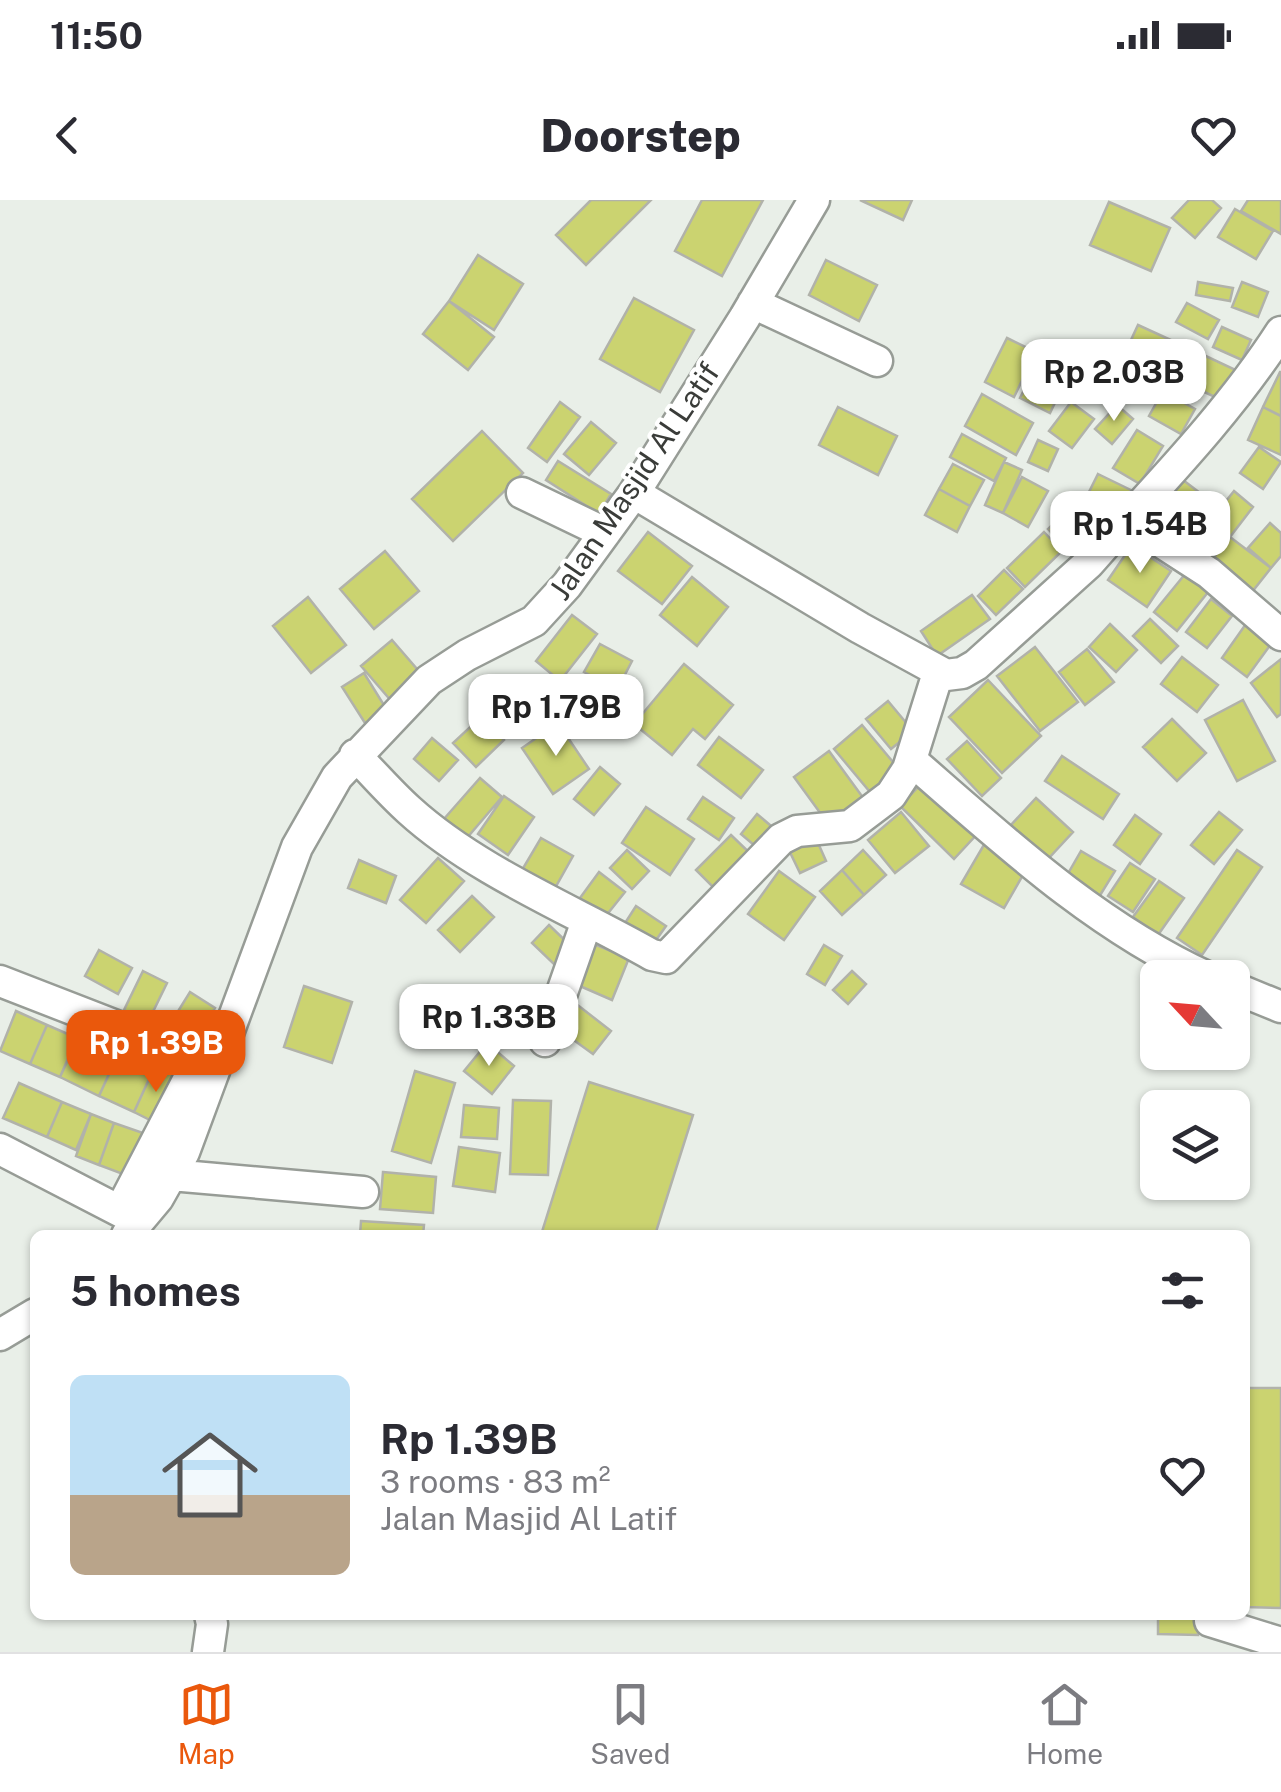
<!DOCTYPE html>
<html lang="en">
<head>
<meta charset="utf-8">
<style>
  body { margin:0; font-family:"Public Sans",sans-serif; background:#f7f7f7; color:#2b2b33; height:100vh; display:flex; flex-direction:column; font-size:38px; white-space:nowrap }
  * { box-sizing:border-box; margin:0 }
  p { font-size:32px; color:#7c7c81 }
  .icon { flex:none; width:55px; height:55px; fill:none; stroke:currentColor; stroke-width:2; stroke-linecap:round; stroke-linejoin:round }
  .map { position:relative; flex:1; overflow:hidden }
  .sheet { position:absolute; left:30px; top:1030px; width:1220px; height:390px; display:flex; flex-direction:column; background:#fff; border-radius:15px; box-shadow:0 2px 8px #0004 }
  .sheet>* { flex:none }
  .needle { width:65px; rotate:296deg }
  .buttons { position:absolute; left:1140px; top:760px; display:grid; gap:20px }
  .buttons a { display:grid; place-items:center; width:110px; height:110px; border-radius:15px; background:#fff; box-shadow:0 2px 8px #0004; font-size:50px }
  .price { position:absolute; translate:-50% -85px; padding:0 22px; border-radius:20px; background:#fff; color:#222; font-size:32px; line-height:65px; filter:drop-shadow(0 2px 5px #0008) }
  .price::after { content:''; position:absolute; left:50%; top:60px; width:30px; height:22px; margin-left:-15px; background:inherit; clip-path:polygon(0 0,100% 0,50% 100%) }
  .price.current { background:#ea580c; color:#fff }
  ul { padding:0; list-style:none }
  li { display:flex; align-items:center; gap:30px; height:250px; padding:0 40px }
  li+li { border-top:2px solid #e1e1e2 }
  li span { display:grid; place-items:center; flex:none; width:280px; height:200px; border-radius:15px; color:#555 }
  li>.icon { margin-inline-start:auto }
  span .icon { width:120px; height:120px; fill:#fffc; stroke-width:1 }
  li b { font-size:42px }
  h2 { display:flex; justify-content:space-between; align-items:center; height:120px; padding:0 40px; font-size:42px }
  .status { display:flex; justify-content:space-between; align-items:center; height:70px; padding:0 50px; background:#fff; direction:ltr }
  .status svg { height:28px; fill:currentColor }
  header { display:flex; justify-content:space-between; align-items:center; height:130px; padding:0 40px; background:#fff; font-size:45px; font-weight:800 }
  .tabs { display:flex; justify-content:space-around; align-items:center; height:140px; border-top:2px solid #e1e1e2; background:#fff; font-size:28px; color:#7c7c81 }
  .tabs a { display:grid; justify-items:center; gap:5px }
  .tabs .current { color:#ea580c }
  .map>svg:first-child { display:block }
  .building { fill:#cbd370; stroke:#b1b2aa; stroke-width:2.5 }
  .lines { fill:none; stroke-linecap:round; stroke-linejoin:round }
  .street-casing { stroke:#979c96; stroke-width:35 }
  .street { stroke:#fff; stroke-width:30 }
  .labels { text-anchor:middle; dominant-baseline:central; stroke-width:8; stroke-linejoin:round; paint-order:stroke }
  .street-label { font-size:30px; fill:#3a3c39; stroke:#fff }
</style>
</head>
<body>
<div class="status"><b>11:50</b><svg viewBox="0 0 49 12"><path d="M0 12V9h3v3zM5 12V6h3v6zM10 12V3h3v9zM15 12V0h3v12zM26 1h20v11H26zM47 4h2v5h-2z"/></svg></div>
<header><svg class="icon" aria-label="back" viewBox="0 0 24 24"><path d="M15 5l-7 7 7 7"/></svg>Doorstep<svg class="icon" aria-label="heart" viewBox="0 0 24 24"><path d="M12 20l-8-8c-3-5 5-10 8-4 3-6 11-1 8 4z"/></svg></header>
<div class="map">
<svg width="1281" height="1452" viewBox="0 0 1281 1452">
  <rect width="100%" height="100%" fill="#e9efe8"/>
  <path class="building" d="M591,0H651L586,65L556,35Z
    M702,0H763L722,76L675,51Z
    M860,0H912L903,20Z
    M1189,0H1212L1221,8L1195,38L1172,18Z
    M1248,0H1281V34L1241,11Z
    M1109,2L1170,28L1151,71L1090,45Z
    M1235,9L1273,31L1256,59L1218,37Z
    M478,55L523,84L494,130L449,101Z
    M826,60L877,85L859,121L809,95Z
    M1198,82L1233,88L1230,101L1196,95Z
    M1242,82L1268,92L1258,117L1232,107Z
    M634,98L694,130L660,192L600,159Z
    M449,101L494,137L468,170L423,134Z
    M1187,103L1219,120L1208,139L1176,122Z
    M1138,125L1193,150L1178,180L1124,155Z
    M1222,127L1251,140L1242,160L1213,147Z
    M1007,138L1036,152L1014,197L985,182Z
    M1046,146L1075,161L1050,213L1020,198Z
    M1193,150L1240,172L1226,202L1178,180Z
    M1104,155L1137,176L1121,201L1088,180Z
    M1280,172H1281V216L1263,207Z
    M1163,191L1195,209L1181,234L1149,216Z
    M982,194L1033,223L1016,255L965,226Z
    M560,202L580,217L547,262L528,248Z
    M1071,202L1094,219L1072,248L1049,231Z
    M1117,205L1133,219L1112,244L1095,229Z
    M838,207L897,236L878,275L819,245Z
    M1263,207L1281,216V255L1248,240Z
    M591,222L616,243L589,275L564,254Z
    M1137,230L1163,246L1140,284L1113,268Z
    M482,231L523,273L453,341L412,299Z
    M962,234L1006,258L994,281L950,257Z
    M1038,240L1058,249L1048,271L1028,262Z
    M1259,247L1281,262L1263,289L1240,273Z
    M558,261L611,294L599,314L546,280Z
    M1004,262L1022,270L1003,313L985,305Z
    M953,264L984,280L970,306L939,289Z
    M1098,274L1137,293L1125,317L1086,298Z
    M1022,277L1048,291L1028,327L1003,313Z
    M1179,277L1208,299L1194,318L1164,297Z
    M939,289L970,306L957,332L925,315Z
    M1234,291L1253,307L1230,337L1210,321Z
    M1077,301L1095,319L1066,348L1048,329Z
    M1159,302L1193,326L1178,347L1144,323Z
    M1270,323L1281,333V356L1271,368L1248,348Z
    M648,332L692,366L662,404L618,371Z
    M1044,332L1062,351L1025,387L1007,368Z
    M1230,337L1271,368L1252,392L1211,361Z
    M1132,345L1171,371L1147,407L1108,380Z
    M385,351L419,391L374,429L340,389Z
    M1004,370L1023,389L996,415L978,396Z
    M1186,373L1209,391L1177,431L1154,412Z
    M692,377L728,407L697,446L660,415Z
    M972,395L990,419L937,456L921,431Z
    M308,397L346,445L311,473L273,426Z
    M1211,399L1232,416L1207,448L1186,432Z
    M572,415L597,434L560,481L536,461Z
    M1150,419L1178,446L1161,463L1133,436Z
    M1248,421L1274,440L1247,477L1222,458Z
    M1110,424L1137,450L1116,472L1089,447Z
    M392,440L423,476L393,503L361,466Z
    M600,444L632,461L617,490L584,472Z
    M1035,447L1078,502L1040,531L997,476Z
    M1087,449L1114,482L1085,505L1059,472Z
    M1182,457L1218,485L1197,512L1161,484Z
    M1281,459V514L1277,517L1251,483Z
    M684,464L733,505L705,539L693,529L672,555L634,524Z
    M364,473L387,510L365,523L342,487Z
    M988,480L1041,536L1002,573L949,517Z
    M1243,500L1275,561L1237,581L1205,520Z
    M888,501L913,531L891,549L866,519Z
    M482,516L504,540L476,567L453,543Z
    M1172,519L1206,553L1177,581L1143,547Z
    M558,523L589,569L553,594L522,548Z
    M862,525L903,574L875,598L834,549Z
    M719,537L763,570L741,598L698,565Z
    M432,538L458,560L439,581L414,559Z
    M967,541L1001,578L982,596L947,559Z
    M829,551L864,599L829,625L794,577Z
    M1062,556L1119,594L1103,619L1045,581Z
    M600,567L620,584L594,615L574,599Z
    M480,578L502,597L466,639L443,620Z
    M925,580L979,632L954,659L900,606Z
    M504,596L534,617L508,655L478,634Z
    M703,597L734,618L719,640L688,619Z
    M1036,598L1073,632L1048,659L1011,625Z
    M646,607L694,639L670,675L622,643Z
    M901,612L929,646L895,673L868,640Z
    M1219,612L1242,630L1214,664L1191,645Z
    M757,614L777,631L761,651L741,634Z
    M1135,615L1161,634L1140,664L1114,645Z
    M814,634L826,661L800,673L787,646Z
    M731,635L755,658L720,694L696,670Z
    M541,638L573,656L555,688L522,670Z
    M985,643L1027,668L1004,708L961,684Z
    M627,650L649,671L632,689L610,668Z
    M863,650L886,675L864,695L842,670Z
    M1237,650L1262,667L1202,755L1177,738Z
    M1081,651L1115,671L1099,697L1066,677Z
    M438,658L464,681L426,723L400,700Z
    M359,660L396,676L386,703L348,688Z
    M1130,663L1155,679L1133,712L1108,696Z
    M842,670L864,695L842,715L820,691Z
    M779,671L815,697L784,740L748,714Z
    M599,672L625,692L605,717L580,698Z
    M1159,681L1184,698L1158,735L1133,717Z
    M472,696L494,717L460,752L438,730Z
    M636,706L666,726L649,750L620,731Z
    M549,725L573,748L556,766L532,743Z
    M591,743L629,758L612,800L573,783Z
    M824,745L842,756L825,785L807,774Z
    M99,750L132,768L118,794L85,776Z
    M143,771L167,783L148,822L124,810Z
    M852,771L866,784L848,804L833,790Z
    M304,786L352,802L332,863L284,847Z
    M190,792L215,808L198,837L172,821Z
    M575,803L611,831L593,854L557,828Z
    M16,811L47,825L30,864L0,851Z
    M47,825L77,838L60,877L30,864Z
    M81,832L120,850L99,896L60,877Z
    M487,843L514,866L492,894L464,871Z
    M120,850L155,866L134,912L99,896Z
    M155,866L179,878L158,924L134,912Z
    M415,871L455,883L431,963L392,951Z
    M589,882L693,915L655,1035H541Z
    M19,883L62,902L47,937L3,918Z
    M513,900L551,901L548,975L510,974Z
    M62,902L91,914L76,950L47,937Z
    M464,905L499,908L497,939L461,937Z
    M91,914L114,923L99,965L76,956Z
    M114,923L143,933L128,976L99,965Z
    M459,947L500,953L495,992L453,986Z
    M383,972L436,977L433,1013L380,1009Z
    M361,1021L424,1025L423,1035H360Z
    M1245,1188H1281V1408L1245,1407Z
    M1158,1415H1198V1435L1158,1434Z"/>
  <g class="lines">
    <g class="street-casing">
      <path id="street" d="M753,103L877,161
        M522,293L605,333
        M634,293L860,428L946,475L962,473L976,465L1089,363L1127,320L1209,373L1281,435
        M1127,320C1182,260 1237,200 1281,132
        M355,555C373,573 390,593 409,610C476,671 573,710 652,755L666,758L781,639L797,631L850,626L891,595L908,569L938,473
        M911,560C1004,641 1095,726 1209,778
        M0,781L196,857V865L120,1011
        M1232,787L1281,807
        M545,841L587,721
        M0,949L137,1020
        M171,975L363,992
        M127,1035L158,998L184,952L297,647L337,577L429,480L467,455L534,421L567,385L634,293L745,117L814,0
        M0,1135L35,1114
        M1210,1421L1281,1443
        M208,1452L212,1424L210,1415"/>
    </g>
    <use href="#street" class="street"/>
  </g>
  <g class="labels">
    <g class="street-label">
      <text transform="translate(634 281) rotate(-56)">Jalan Masjid Al Latif</text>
    </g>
  </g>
</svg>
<div class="buttons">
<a><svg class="needle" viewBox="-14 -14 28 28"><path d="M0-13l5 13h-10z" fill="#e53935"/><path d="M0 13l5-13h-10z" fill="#7c7c81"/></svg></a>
<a><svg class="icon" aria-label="layers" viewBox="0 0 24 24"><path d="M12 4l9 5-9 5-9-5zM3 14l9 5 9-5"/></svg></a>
</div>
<b class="price" style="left:1114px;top:224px">Rp 2.03B</b>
<b class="price" style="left:1140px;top:376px">Rp 1.54B</b>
<b class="price" style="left:556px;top:559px">Rp 1.79B</b>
<b class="price" style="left:489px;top:869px">Rp 1.33B</b>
<b class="price current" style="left:156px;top:895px">Rp 1.39B</b>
<section class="sheet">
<h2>5 homes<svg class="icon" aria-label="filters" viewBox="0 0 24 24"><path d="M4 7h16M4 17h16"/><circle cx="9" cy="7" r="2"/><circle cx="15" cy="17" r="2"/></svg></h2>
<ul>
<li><span style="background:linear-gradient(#bfe0f5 60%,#b9a48a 0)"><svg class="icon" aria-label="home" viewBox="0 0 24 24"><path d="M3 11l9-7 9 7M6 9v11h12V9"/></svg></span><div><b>Rp 1.39B</b><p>3 rooms · 83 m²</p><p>Jalan Masjid Al Latif</p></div><svg class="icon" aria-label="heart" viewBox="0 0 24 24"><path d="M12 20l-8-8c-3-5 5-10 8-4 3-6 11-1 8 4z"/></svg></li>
</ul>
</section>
</div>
<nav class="tabs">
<a class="current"><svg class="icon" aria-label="map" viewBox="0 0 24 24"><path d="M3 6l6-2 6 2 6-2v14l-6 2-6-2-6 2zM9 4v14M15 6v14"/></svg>Map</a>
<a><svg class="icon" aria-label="saved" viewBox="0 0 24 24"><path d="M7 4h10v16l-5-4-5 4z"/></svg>Saved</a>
<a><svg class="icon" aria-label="home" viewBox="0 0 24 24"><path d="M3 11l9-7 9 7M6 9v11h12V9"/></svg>Home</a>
</nav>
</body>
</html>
